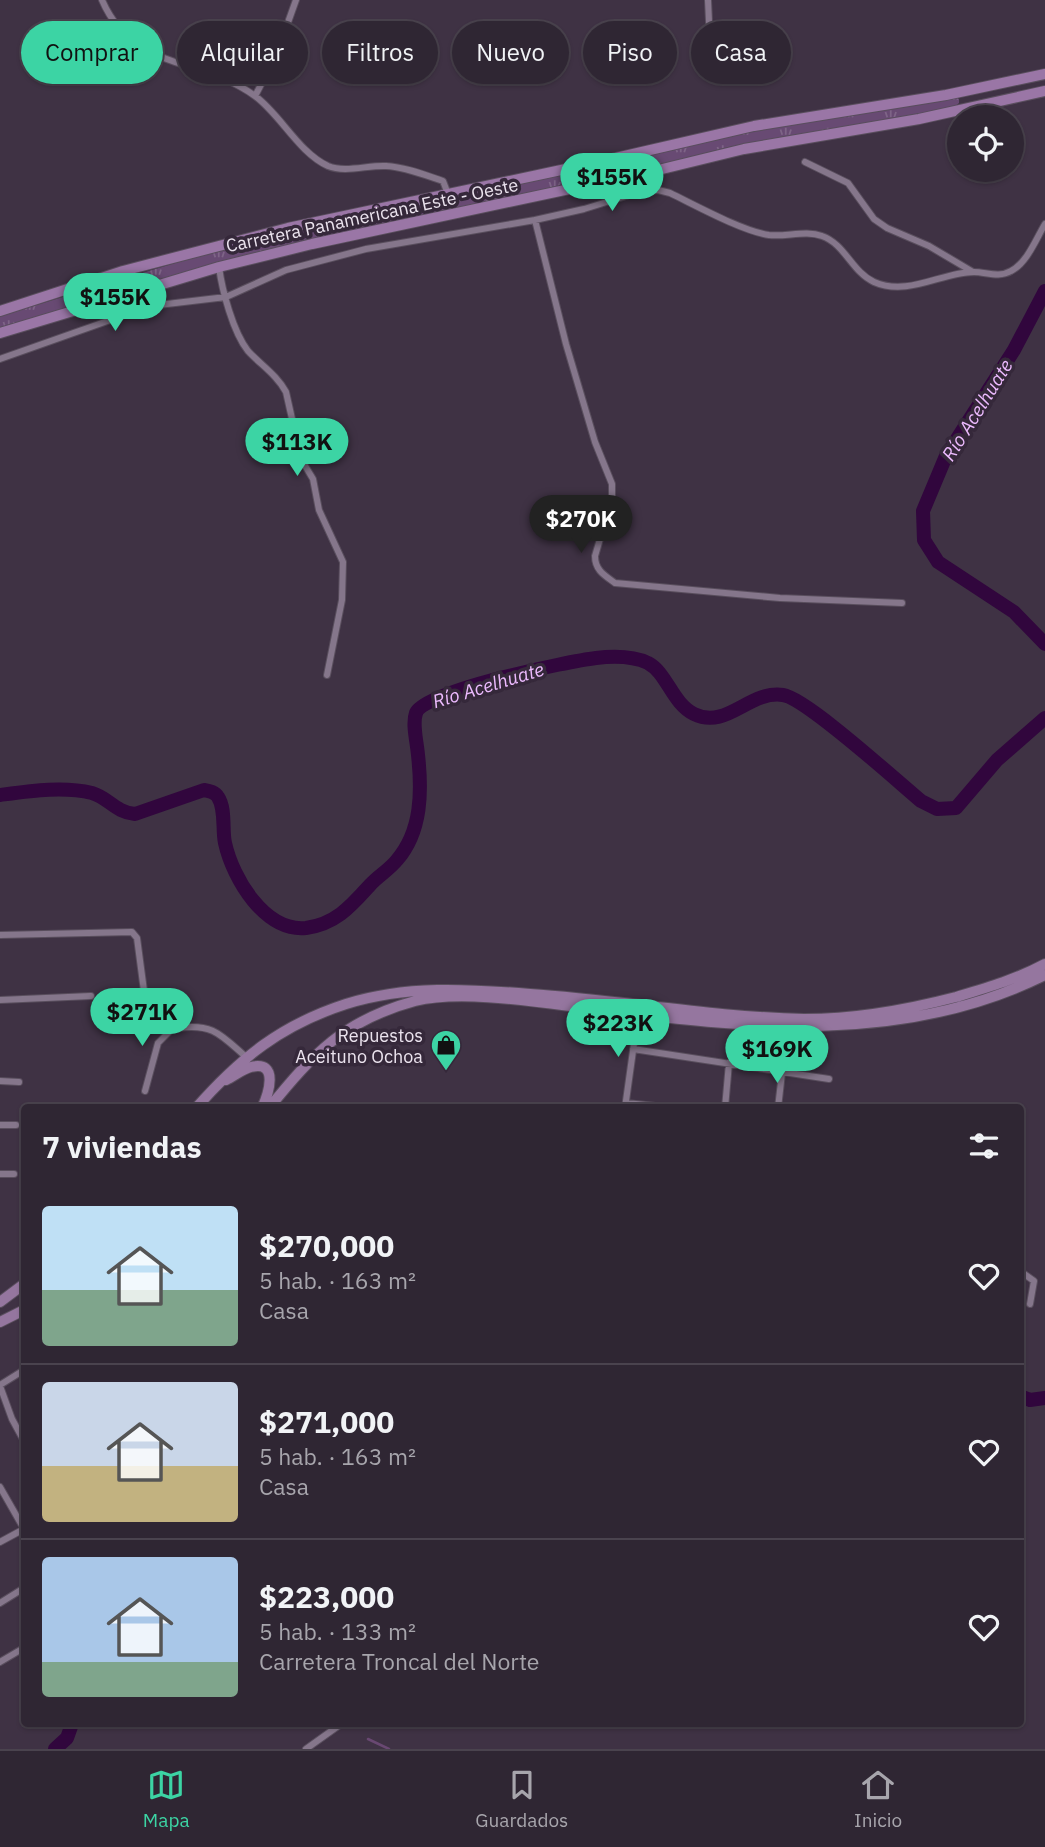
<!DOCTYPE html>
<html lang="es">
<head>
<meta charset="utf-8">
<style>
  body { margin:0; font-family:"IBM Plex Sans",sans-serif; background:#3b323f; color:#f1f3f6; height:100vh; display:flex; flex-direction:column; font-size:26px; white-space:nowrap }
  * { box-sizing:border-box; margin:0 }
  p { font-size:23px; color:#a7a5ac }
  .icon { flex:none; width:38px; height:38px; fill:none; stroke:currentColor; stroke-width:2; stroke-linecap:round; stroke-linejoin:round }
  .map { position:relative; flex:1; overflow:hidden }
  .panel { position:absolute; left:21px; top:1104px; width:1003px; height:623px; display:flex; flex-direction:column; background:#2f2633; border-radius:7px; box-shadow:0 2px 5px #0004,0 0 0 2px #4a434e }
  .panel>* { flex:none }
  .top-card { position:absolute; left:21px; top:21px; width:1004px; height:63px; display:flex; gap:14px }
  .controls { position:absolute; left:947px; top:105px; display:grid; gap:14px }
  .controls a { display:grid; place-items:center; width:77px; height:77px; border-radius:50%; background:#2f2633; box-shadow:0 2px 5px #0004,0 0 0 2px #4a434e; font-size:35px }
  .price { position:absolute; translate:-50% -60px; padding:0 16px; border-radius:24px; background:#3cd4a4; color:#111; font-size:23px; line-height:46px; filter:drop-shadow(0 2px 4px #0008) }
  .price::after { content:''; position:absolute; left:50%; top:42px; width:21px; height:16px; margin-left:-10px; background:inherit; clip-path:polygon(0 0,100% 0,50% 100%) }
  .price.on { background:#222; color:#fff }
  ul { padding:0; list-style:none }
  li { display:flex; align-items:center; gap:21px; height:175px; padding:0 21px }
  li+li { border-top:2px solid #4a434e }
  li span { display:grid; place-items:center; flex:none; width:196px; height:140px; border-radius:7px; color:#555 }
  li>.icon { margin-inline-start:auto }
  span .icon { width:84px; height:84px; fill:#fffc; stroke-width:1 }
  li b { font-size:30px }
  h2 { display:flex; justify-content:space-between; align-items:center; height:84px; padding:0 21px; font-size:30px }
  .tag { padding:0 24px; border-radius:32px; background:#2f2633; box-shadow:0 2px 5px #0004,0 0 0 2px #4a434e; font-size:24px; line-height:63px }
  .tag.on { background:#3cd4a4; color:#111 }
  .tab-bar { display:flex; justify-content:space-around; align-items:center; height:98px; border-top:2px solid #4a434e; background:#2f2633; font-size:19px; color:#a7a5ac }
  .tab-bar a { display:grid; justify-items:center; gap:4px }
  .tab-bar .on { color:#3cd4a4 }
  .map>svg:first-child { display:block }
  .grass { fill:url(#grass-tufts) }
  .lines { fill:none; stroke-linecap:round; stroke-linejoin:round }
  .stream { stroke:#694872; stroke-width:2.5 }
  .river { stroke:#31063d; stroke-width:14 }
  .minor-casing { stroke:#594e5d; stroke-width:8 }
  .primary-casing { stroke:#594e5d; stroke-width:12 }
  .trunk-casing { stroke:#594e5d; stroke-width:12 }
  .minor { stroke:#85768b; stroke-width:6 }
  .primary { stroke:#95769f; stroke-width:10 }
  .trunk { stroke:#9a76a6; stroke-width:10 }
  .labels { text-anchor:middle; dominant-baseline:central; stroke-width:7; stroke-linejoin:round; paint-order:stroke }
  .street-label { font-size:18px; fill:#ebe3ee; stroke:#35283a }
  .poi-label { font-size:18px; fill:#ebe3ee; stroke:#35283a; text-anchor:end }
  .water-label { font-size:19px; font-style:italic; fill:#ecbafe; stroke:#35283a }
</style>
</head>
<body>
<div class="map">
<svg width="1045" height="1749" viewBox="0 0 1045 1749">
  <defs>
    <pattern id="grass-tufts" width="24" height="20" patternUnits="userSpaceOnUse" patternTransform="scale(1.75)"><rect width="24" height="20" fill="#684a73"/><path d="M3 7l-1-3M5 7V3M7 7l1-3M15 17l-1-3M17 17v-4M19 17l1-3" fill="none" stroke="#7e6487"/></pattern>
  </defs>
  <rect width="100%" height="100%" fill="#3f3244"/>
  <path class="grass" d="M955,97L959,99V103L953,108L729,147L662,164L300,241L147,284L0,328V316L205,254L332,223L511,186L762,129Z"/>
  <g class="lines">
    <path class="stream" d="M368,1739L389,1749"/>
    <path class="river" d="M1045,291L1014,350L946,456L923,511L924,540L938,562L1014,612L1045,644
      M0,795C30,791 63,786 92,793C109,798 115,812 135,814L204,790C210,791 215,792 218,797C226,809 222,830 225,843C233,879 265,932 306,928C336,924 351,906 370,885C378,876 389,870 397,860C422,831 422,791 418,755C417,742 412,724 416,713C424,691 570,661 596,658C613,656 633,656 648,663C667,673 672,703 694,714C727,730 749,690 783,695C806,698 897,781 921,801L937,809L956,808L997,760L1045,718
      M1020,1396L1030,1400L1045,1398
      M55,1749L67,1738L72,1724"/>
    <g class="minor-casing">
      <path id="minor" d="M102,0C133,72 202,57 255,96C280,114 299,153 328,166C345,173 368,165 386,166C405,167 425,175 443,181L448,194
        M708,0L710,43L719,75
        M255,96L276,56L296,0
        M805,162L848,183L874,219L887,228L929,246L973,272
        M535,220L566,344L595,442L612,484V498L595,556C595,570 604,575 615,583L780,598L902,603
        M219,267C222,290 233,332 248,351C261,365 277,375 286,392L301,459L313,479L319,510L343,562L342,600L327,675
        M0,359L150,306L226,297L286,270L366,249L535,220L584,209L639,192L658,190L670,193C695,205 742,231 769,235C786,237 806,230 822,236C845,244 852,272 874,282C908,297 942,272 974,272C986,272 999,278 1011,271C1027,263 1036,239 1045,224
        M0,935L132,932L137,938L144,991L165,1021L178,1028C213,1023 221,1035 246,1057
        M0,1000L91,996
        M633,1049L829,1079
        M0,1081L19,1082
        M145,1091L158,1043L174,1027
        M626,1103L675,1108
        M625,1108L638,1015
        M725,1108L729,1063
        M778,1108L782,1073
        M0,1125H16
        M0,1174H14
        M1020,1271L1034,1281L1030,1304
        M0,1385L24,1370
        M0,1386L12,1419L24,1441
        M0,1487L24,1529L0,1542
        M0,1603L24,1588
        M0,1662L22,1649
        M306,1749L341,1724"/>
    </g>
    <g class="primary-casing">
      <path id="primary" d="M226,1080C234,1076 243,1069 251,1067C280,1060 268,1095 262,1108
        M196,1108C240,1058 281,1025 346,1004C406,985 468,989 530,994C621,1000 712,1017 804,1019C855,1019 906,1010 956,997C986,988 1017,979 1045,964
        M269,1108C313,1054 344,1020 415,1001C462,989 543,1003 593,1009C746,1028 902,1046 1045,975
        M0,1302L24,1284
        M0,1322L24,1310"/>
    </g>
    <g class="trunk-casing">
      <path id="trunk" d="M0,311L123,271L288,228L594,163L754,126L946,95L1045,74
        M0,333L219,267L312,244L654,171L744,149L919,119L1045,91"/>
    </g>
    <use href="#minor" class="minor"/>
    <use href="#primary" class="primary"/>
    <use href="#trunk" class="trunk"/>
  </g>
  <defs>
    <g id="shop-pin" transform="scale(1.575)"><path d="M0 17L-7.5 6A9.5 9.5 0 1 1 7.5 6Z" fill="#3cd4a4" stroke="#35283a"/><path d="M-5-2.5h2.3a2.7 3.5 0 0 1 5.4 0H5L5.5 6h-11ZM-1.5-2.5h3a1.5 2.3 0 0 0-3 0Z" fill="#111"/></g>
  </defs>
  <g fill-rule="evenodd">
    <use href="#shop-pin" x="446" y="1045"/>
  </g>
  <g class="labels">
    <g class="street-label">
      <text transform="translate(372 215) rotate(-12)">Carretera Panamericana Este - Oeste</text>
    </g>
    <g class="poi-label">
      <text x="423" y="1035">Repuestos<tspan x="423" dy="21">Aceituno Ochoa</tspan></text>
    </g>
    <g class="water-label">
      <text transform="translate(977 410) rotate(-58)">Río Acelhuate</text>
      <text transform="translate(488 685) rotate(-17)">Río Acelhuate</text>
    </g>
  </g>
</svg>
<div class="controls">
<a><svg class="icon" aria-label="locate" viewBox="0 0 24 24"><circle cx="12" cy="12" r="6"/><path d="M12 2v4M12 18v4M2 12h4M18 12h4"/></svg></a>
</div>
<b class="price" style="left:612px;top:213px">$155K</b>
<b class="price" style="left:115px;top:333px">$155K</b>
<b class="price" style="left:297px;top:478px">$113K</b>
<b class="price on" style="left:581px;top:555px">$270K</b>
<b class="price" style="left:142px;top:1048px">$271K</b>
<b class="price" style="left:618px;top:1059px">$223K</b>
<b class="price" style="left:777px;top:1085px">$169K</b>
<div class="top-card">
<a class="tag on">Comprar</a>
<a class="tag">Alquilar</a>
<a class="tag">Filtros</a>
<a class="tag">Nuevo</a>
<a class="tag">Piso</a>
<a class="tag">Casa</a>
</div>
<section class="panel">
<h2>7 viviendas<svg class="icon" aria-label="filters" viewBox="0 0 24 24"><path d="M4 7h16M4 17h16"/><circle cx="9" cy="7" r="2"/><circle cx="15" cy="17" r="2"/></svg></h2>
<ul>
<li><span style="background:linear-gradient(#bfe0f5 60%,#7fa58c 0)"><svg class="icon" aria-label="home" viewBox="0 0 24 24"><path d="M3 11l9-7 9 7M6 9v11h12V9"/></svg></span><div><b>$270,000</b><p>5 hab. · 163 m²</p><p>Casa</p></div><svg class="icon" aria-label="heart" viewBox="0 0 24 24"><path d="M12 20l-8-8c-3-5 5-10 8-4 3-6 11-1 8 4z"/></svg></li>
<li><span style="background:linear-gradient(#c9d6e8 60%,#c2b280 0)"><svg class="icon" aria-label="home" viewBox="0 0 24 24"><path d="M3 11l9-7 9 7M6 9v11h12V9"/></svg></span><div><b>$271,000</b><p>5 hab. · 163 m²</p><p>Casa</p></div><svg class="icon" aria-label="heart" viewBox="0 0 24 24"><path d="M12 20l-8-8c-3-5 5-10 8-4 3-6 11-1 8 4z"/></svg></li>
<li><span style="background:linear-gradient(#a9c7e8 75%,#7fa58c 0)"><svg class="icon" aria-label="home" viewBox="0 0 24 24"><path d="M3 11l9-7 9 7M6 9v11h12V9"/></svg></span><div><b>$223,000</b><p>5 hab. · 133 m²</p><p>Carretera Troncal del Norte</p></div><svg class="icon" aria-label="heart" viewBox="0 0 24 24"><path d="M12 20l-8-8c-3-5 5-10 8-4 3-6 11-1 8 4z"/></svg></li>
</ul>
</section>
</div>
<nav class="tab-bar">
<a class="on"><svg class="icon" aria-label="map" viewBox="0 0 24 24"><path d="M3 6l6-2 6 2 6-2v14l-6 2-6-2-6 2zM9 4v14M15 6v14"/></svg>Mapa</a>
<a><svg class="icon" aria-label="saved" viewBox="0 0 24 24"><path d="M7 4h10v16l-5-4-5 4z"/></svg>Guardados</a>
<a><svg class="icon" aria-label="home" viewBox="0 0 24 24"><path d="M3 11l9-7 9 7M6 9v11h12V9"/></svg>Inicio</a>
</nav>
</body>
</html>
